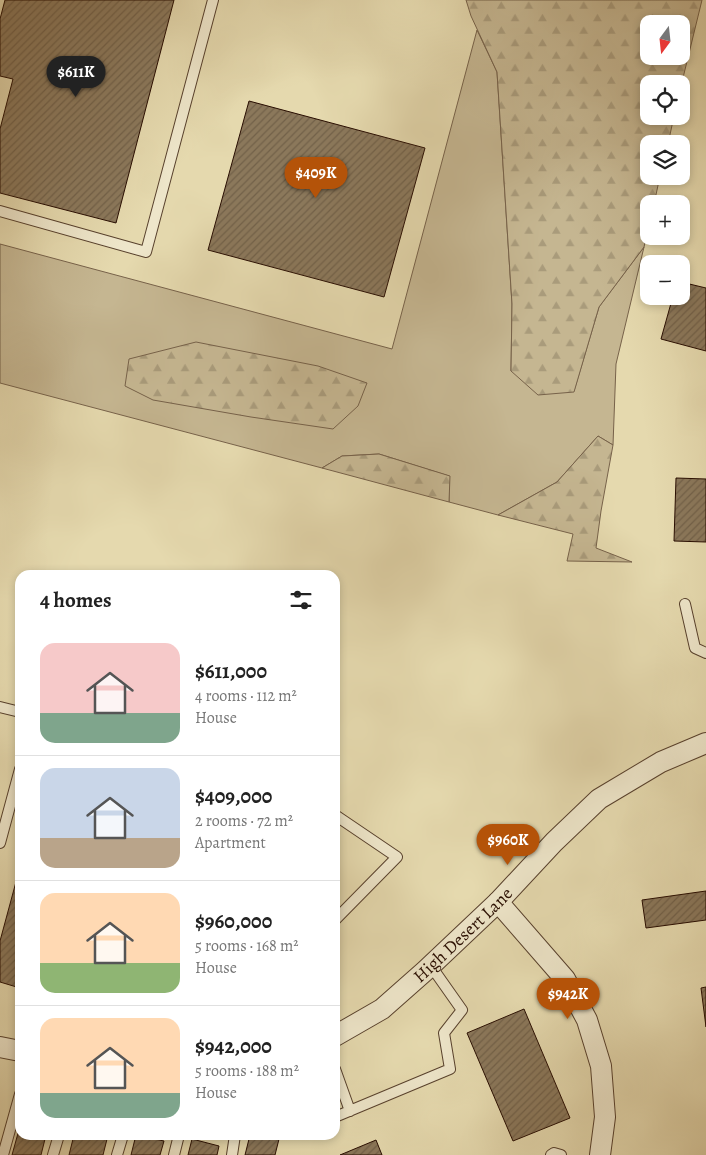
<!DOCTYPE html>
<html lang="en">
<head>
<meta charset="utf-8">
<style>
  body { margin:0; font-family:Alegreya,serif; background:#f6f6f6; color:#222; height:100vh; display:flex; flex-direction:column; font-size:19px; white-space:nowrap }
  * { box-sizing:border-box; margin:0 }
  p { font-size:16px; color:#767676 }
  .icon { flex:none; width:28px; height:28px; fill:none; stroke:currentColor; stroke-width:2; stroke-linecap:round; stroke-linejoin:round }
  .map { position:relative; flex:1; overflow:hidden }
  .sheet { position:absolute; left:15px; top:570px; width:325px; height:570px; display:flex; flex-direction:column; background:#fff; border-radius:15px; box-shadow:0 2px 8px #0003 }
  .sheet>* { flex:none }
  .needle { width:32px; rotate:195deg }
  .tools { position:absolute; left:640px; top:15px; display:grid; gap:10px }
  .tools a { display:grid; place-items:center; width:50px; height:50px; border-radius:10px; background:#fff; box-shadow:0 2px 8px #0003; font-size:25px }
  .price { position:absolute; translate:-50% -42px; padding:0 11px; border-radius:18px; background:#b45309; color:#fff; font-size:16px; line-height:32px; filter:drop-shadow(0 1px 2px #0008) }
  .price::after { content:''; position:absolute; left:50%; top:30px; width:15px; height:11px; margin-left:-8px; background:inherit; clip-path:polygon(0 0,100% 0,50% 100%) }
  .price.current { background:#222; color:#fff }
  ul { padding:0; list-style:none }
  li { display:flex; align-items:center; gap:15px; height:125px; padding:0 25px }
  li+li { border-top:1px solid #e0e0e0 }
  li span { display:grid; place-items:center; flex:none; width:140px; height:100px; border-radius:15px; color:#555 }
  li>.icon { margin-inline-start:auto }
  span .icon { width:60px; height:60px; fill:#fffc; stroke-width:1 }
  li b { font-size:21px }
  h2 { display:flex; justify-content:space-between; align-items:center; height:60px; padding:0 25px; font-size:21px }
  .map>svg:first-child { display:block }
  .green { fill:#c5b691; stroke:#77624a }
  .forest { fill:url(#forest-firs); stroke:#77624a; fill-rule:evenodd }
  .building { fill:url(#building-hatch); stroke:#290e02 }
  .lines { fill:none; stroke-linecap:round; stroke-linejoin:round }
  .lane-casing { stroke:#58412d; stroke-width:12 }
  .street-casing { stroke:#58412d; stroke-width:22 }
  .lane { stroke:#eee6ca; stroke-width:10 }
  .street { stroke:#eee6ca; stroke-width:20 }
  .labels { text-anchor:middle; dominant-baseline:central; stroke-width:4; stroke-linejoin:round; paint-order:stroke }
  .street-label { font-size:18px; fill:#290e02; stroke:#eee6ca }
</style>
</head>
<body>
<div class="map">
<svg width="706" height="1155" viewBox="0 0 706 1155">
  <defs>
    <pattern id="forest-firs" width="22" height="20" patternUnits="userSpaceOnUse" patternTransform="scale(1.25)"><rect width="22" height="20" fill="#c5b691"/><path d="M5 1l3.5 6h-7zM16 11l3.5 6h-7z" fill="#a99b7b"/></pattern>
    <pattern id="building-hatch" width="6" height="6" patternUnits="userSpaceOnUse" patternTransform="scale(1.25)"><rect width="6" height="6" fill="#8b785b"/><path d="M-1 1l2-2M0 6l6-6M5 7l2-2" fill="none" stroke="#726149"/></pattern>
  </defs>
  <rect width="100%" height="100%" fill="#e5d9ae"/>
  <filter id="stains"><feTurbulence type="fractalNoise" baseFrequency=".004" numOctaves="4"/><feColorMatrix values="0 0 0 0 .2 0 0 0 0 .09 0 0 0 0 .02 0 0 0 .5 -.17"/></filter>
  <radialGradient id="worn" r=".72"><stop offset=".6" stop-color="#630" stop-opacity="0"/><stop offset="1" stop-color="#630" stop-opacity=".3"/></radialGradient>
  <path class="green" d="M477,30L497,72L512,304L511,371L574,391L599,307L644,247L616,364L613,445L598,436L557,482L498,515L449,502V476L379,454L342,456L322,468L0,383V244L392,349Z"/>
  <path class="forest" d="M466,0H702L681,86V84H649V116H674L668,144H649V176H660L654,204H649V225L644,247L599,307L574,392L538,395L511,371L512,304L497,72L471,16ZM649,24H681V56H649Z
    M196,342L318,366L367,383L358,406L333,429L251,417L153,400L125,386L129,359Z
    M598,436L613,445L601,511L596,548L632,562L567,561L573,534L498,515L557,482Z
    M379,454L450,476L449,502L322,468L342,456Z"/>
  <path class="building" d="M5,0H174L116,223L0,193V129L13,79L0,76V19Z
    M249,101L425,148L384,297L208,250Z
    M681,282L706,288V351L661,339L673,296H681Z
    M676,478L706,479V542L674,541Z
    M20,867V988L0,982V941Z
    M706,891V920L646,928L642,900Z
    M706,987V1027L701,988Z
    M524,1009L570,1118L513,1141L467,1033Z
    M20,1126V1135H46L41,1155H12Z
    M74,1135H108L103,1155H69Z
    M136,1135L164,1141L160,1155H131Z
    M250,1135H280L275,1155H245Z
    M192,1139L219,1146L217,1155H188Z
    M376,1140L382,1155H340Z"/>
  <g class="lines">
    <g class="lane-casing">
      <path id="lane" d="M0,211L146,252L213,0
        M685,604L695,648L706,653
        M0,707L20,712
        M335,815L397,857L335,920
        M0,843L20,769
        M335,1069L350,1111
        M335,1117L450,1069L444,1033L462,1010L431,966
        M3,1155L20,1094
        M53,1155L59,1135
        M117,1155L123,1135
        M174,1155L179,1135
        M232,1155L235,1135
        M551,1155L554,1153L561,1155"/>
    </g>
    <g class="street-casing">
      <g id="street">
        <path d="M498,902L565,979L587,1020L601,1066L605,1117L600,1155"/>
        <path id="s1" d="M335,1036L382,1009L425,971L498,902L554,842L599,799L661,762L706,743"/>
        <path d="M0,1047L20,1051"/>
      </g>
    </g>
    <use href="#lane" class="lane"/>
    <use href="#street" class="street"/>
  </g>
  <g class="labels">
    <g class="street-label">
      <text stroke="none"><textPath href="#s1" startOffset="164">High Desert Lane</textPath></text>
    </g>
  </g>
  <rect width="100%" height="100%" filter="url(#stains)"/>
  <rect width="100%" height="100%" fill="url(#worn)"/>
</svg>
<div class="tools">
<a><svg class="needle" viewBox="-14 -14 28 28"><path d="M0-13l5 13h-10z" fill="#e53935"/><path d="M0 13l5-13h-10z" fill="#767676"/></svg></a>
<a><svg class="icon" aria-label="locate" viewBox="0 0 24 24"><circle cx="12" cy="12" r="6"/><path d="M12 2v4M12 18v4M2 12h4M18 12h4"/></svg></a>
<a><svg class="icon" aria-label="layers" viewBox="0 0 24 24"><path d="M12 4l9 5-9 5-9-5zM3 14l9 5 9-5"/></svg></a>
<a>+</a>
<a>−</a>
</div>
<b class="price current" style="left:76px;top:98px">$611K</b>
<b class="price" style="left:316px;top:199px">$409K</b>
<b class="price" style="left:508px;top:866px">$960K</b>
<b class="price" style="left:568px;top:1020px">$942K</b>
<section class="sheet">
<h2>4 homes<svg class="icon" aria-label="filters" viewBox="0 0 24 24"><path d="M4 7h16M4 17h16"/><circle cx="9" cy="7" r="2"/><circle cx="15" cy="17" r="2"/></svg></h2>
<ul>
<li><span style="background:linear-gradient(#f6c9c9 70%,#7fa58c 0)"><svg class="icon" aria-label="home" viewBox="0 0 24 24"><path d="M3 11l9-7 9 7M6 9v11h12V9"/></svg></span><div><b>$611,000</b><p>4 rooms · 112 m²</p><p>House</p></div></li>
<li><span style="background:linear-gradient(#c9d6e8 70%,#b9a48a 0)"><svg class="icon" aria-label="home" viewBox="0 0 24 24"><path d="M3 11l9-7 9 7M6 9v11h12V9"/></svg></span><div><b>$409,000</b><p>2 rooms · 72 m²</p><p>Apartment</p></div></li>
<li><span style="background:linear-gradient(#ffd9b3 70%,#8fb573 0)"><svg class="icon" aria-label="home" viewBox="0 0 24 24"><path d="M3 11l9-7 9 7M6 9v11h12V9"/></svg></span><div><b>$960,000</b><p>5 rooms · 168 m²</p><p>House</p></div></li>
<li><span style="background:linear-gradient(#ffd9b3 75%,#7fa58c 0)"><svg class="icon" aria-label="home" viewBox="0 0 24 24"><path d="M3 11l9-7 9 7M6 9v11h12V9"/></svg></span><div><b>$942,000</b><p>5 rooms · 188 m²</p><p>House</p></div></li>
</ul>
</section>
</div>
</body>
</html>
